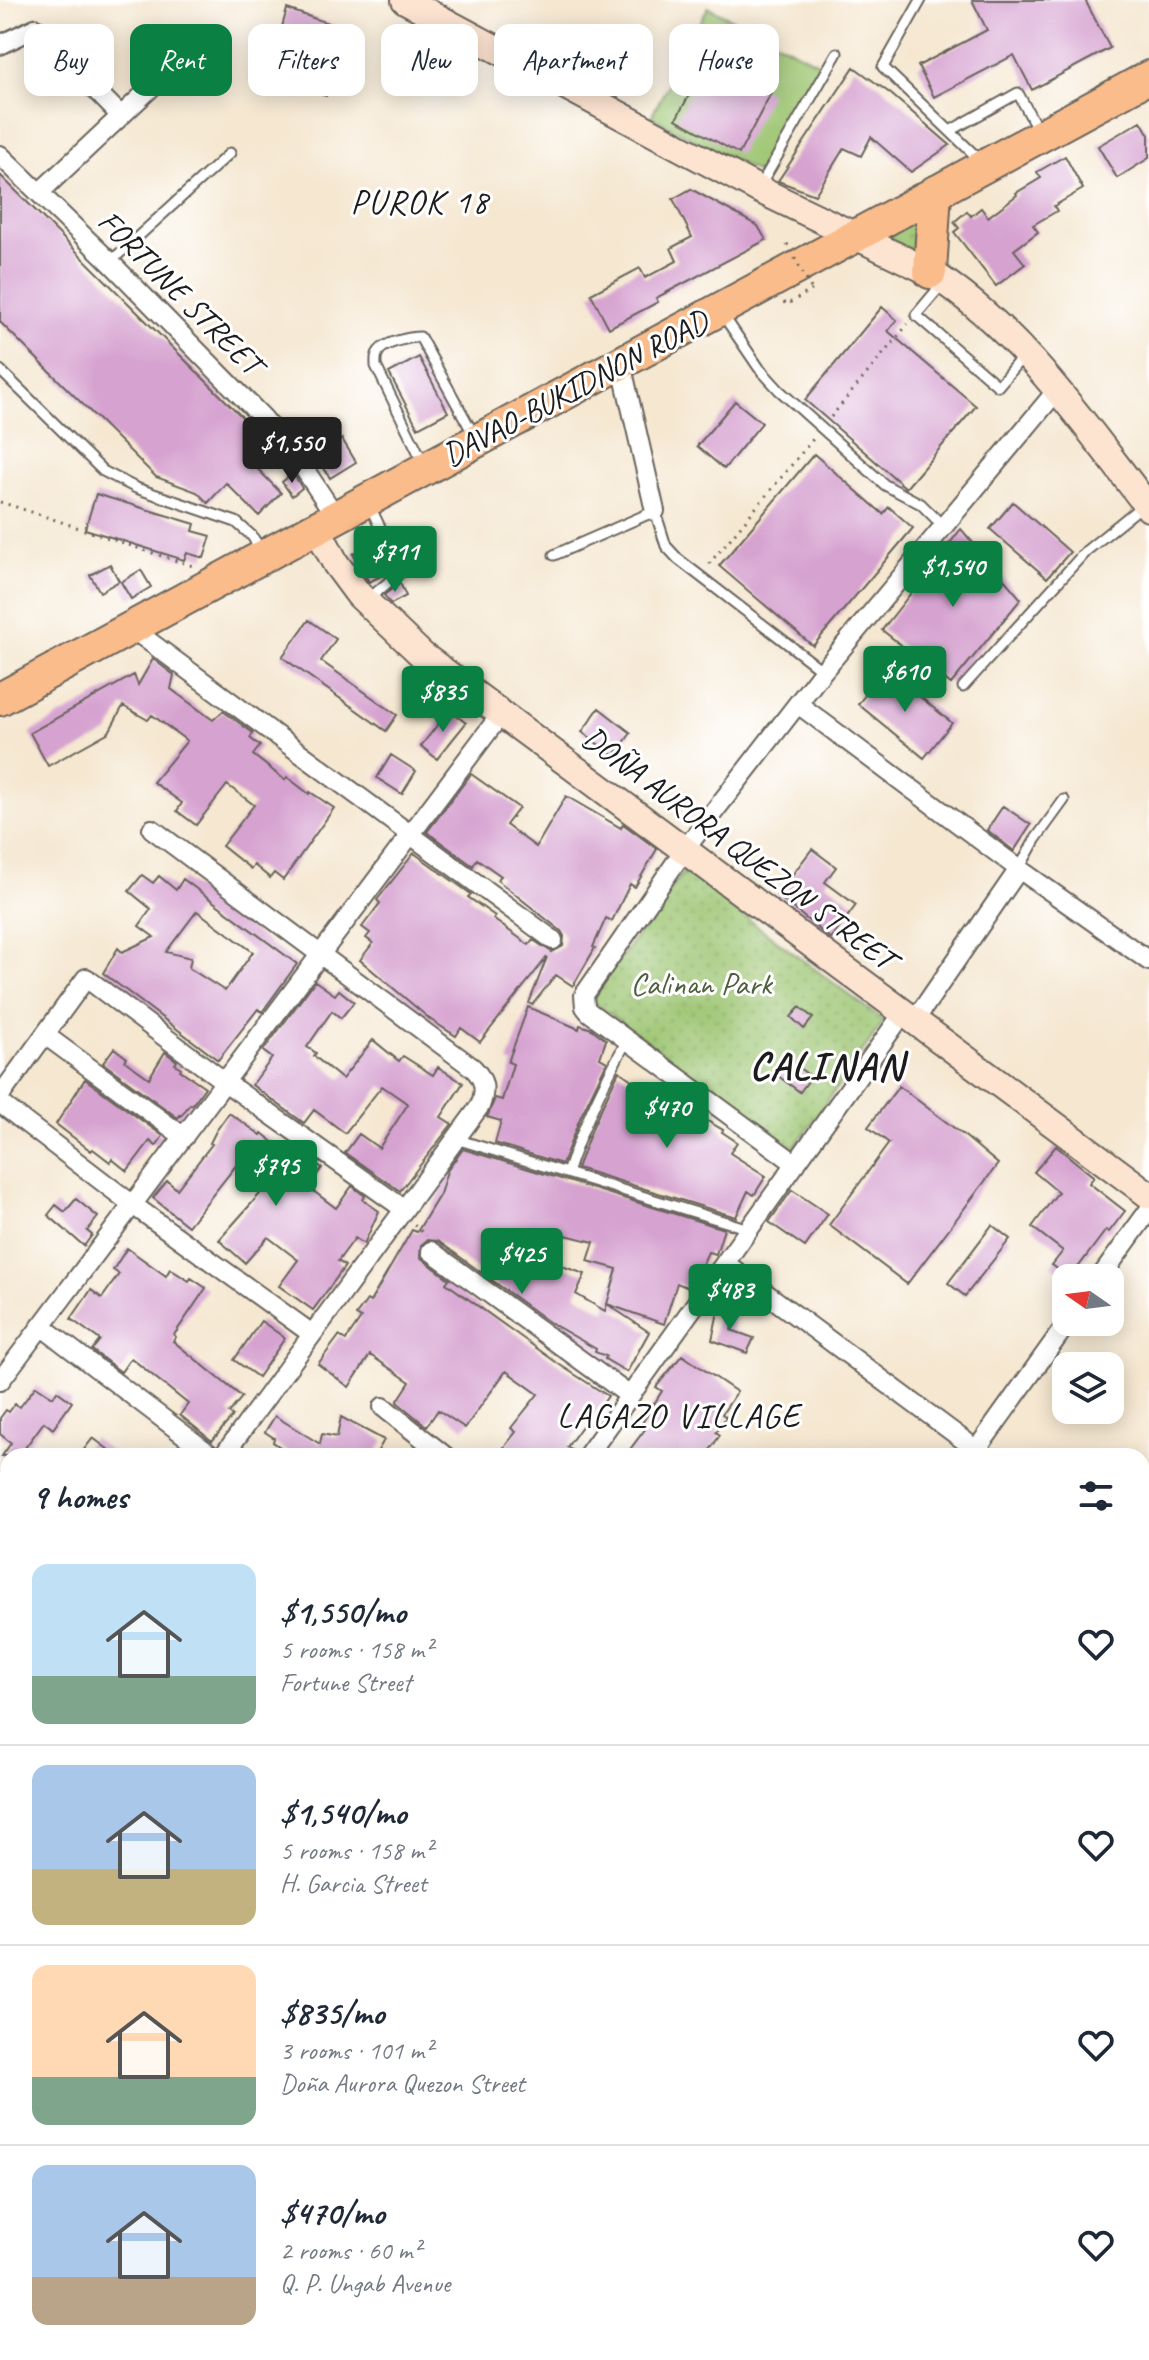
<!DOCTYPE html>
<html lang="en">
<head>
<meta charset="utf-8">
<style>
  body { margin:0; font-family:Caveat,sans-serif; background:#f2f2f3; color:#1f2937; height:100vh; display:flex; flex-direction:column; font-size:30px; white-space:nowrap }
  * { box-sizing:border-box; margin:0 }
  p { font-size:26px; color:#747a83 }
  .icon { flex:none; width:44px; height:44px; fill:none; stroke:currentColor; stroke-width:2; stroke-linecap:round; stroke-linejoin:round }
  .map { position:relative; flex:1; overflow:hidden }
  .drawer { position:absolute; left:0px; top:1448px; width:1150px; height:912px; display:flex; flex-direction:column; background:#fff; border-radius:24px 24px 0 0; box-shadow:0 4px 20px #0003 }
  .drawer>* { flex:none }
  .banner { position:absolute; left:24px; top:24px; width:1102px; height:72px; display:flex; gap:16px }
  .needle { width:52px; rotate:284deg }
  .fabs { position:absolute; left:1052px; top:1264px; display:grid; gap:16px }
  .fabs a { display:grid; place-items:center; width:72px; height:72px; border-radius:16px; background:#fff; box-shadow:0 4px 20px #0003; font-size:40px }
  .price { position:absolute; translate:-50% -68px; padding:0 18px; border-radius:8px; background:#0b8043; color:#fff; font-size:26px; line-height:52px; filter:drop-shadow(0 2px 4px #0008) }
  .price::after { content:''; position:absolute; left:50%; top:48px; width:24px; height:18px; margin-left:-12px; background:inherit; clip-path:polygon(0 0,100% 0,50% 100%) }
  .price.current { background:#222; color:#fff }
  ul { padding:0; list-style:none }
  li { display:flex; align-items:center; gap:24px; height:200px; padding:0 32px }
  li+li { border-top:2px solid #e0e1e3 }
  li span { display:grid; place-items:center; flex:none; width:224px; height:160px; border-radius:16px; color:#555 }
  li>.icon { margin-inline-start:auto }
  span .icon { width:96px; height:96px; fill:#fffc; stroke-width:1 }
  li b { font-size:34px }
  h2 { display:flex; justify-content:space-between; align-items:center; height:96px; padding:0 32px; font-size:34px }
  .tag { padding:0 28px; border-radius:16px; background:#fff; box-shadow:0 4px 20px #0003; font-size:28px; line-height:72px }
  .tag.current { background:#0b8043; color:#fff }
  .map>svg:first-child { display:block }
  .green { fill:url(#green-dots); stroke:#5c7046; stroke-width:2 }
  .pitch { fill:#9bc470; stroke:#5c7046; stroke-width:2 }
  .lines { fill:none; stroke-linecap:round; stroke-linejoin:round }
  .stream { stroke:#5abdd8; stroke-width:5 }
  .building { fill:#d6a2d0; fill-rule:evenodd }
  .lane-casing { stroke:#68635b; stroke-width:13 }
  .street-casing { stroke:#68635b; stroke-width:22 }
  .secondary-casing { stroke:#68635b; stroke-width:30 }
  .highway-casing { stroke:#68635b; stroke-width:36 }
  .path { stroke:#68635b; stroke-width:3; stroke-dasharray:2 6; stroke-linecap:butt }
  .lane { stroke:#fff; stroke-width:9 }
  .street { stroke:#fff; stroke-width:18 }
  .secondary { stroke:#fde4d1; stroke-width:26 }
  .highway { stroke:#fabc8b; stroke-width:32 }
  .path-bridge { stroke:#68635b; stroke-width:3; stroke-dasharray:2 6; stroke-linecap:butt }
  .labels { text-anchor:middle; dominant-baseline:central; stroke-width:6; stroke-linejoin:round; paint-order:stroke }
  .street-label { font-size:32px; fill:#1c1c1c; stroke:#fff }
  .park-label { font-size:32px; fill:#4f5f3e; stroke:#fff }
  .neighbourhood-label { font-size:34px; letter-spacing:2px; fill:#1c1c1c; stroke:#fff }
  .district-label { font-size:40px; font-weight:bold; letter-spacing:2px; fill:#1c1c1c; stroke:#fff }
</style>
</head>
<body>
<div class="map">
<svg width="1149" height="2360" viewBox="0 0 1149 2360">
  <defs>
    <pattern id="green-dots" width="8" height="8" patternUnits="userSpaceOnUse" patternTransform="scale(2)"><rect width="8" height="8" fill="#9bc470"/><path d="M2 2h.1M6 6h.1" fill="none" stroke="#85a860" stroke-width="1.8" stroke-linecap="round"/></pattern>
  </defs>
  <rect width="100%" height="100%" fill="#fff"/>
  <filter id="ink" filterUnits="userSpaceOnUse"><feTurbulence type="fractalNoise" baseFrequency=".0125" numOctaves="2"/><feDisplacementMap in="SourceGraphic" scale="16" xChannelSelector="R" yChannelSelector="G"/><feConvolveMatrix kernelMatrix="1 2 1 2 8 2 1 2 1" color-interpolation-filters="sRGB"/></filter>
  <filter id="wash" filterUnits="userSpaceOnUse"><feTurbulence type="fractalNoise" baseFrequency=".006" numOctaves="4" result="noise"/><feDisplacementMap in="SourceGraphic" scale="32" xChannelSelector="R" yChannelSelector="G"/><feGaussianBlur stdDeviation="1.8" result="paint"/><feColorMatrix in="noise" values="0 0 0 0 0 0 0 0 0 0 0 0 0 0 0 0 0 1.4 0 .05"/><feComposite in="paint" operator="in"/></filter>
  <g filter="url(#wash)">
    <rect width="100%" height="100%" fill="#f5e7d0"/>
    <path class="green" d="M918,209L915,253L882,236Z
      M684,871L884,1021L794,1148L590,1000Z"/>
    <path class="pitch" d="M708,7L822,65L758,173L651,117Z"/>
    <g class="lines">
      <path class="stream" d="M0,2157L8,2155"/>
    </g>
    <g id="blocks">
      <path class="building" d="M972,0H1085L1110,48L1032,90L1014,55L934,97L918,66L987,30Z
        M287,9L345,29L326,96L268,77Z
        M709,59L771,93L739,154L676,119Z
        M854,67L891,94L950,145L911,172L871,137L861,156L844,148L815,195L778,181Z
        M1141,121L1149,135V158L1117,178L1098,146Z
        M1065,156L1083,189L1054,206L1057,211L1033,225L1038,232L1014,250L1025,264L996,286L954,232L959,228L954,222L967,211L971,216L981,208L988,217L1017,195L1016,193L1041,178L1037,172Z
        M0,175L267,442L249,460L281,493L259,516L226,483L208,503L197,492L156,477L0,322Z
        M691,189L758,226L766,240L656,298L658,302L609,328L591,294L640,268L645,278L677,261L671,248L692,237L673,199Z
        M882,307L897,320L888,331L976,406L906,488L805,400Z
        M419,357L448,412L418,428L389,373Z
        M735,401L762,423L724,469L697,446Z
        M342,439L356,462L330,478L316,455Z
        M814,454L883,514L889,507L913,528L813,646L719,566Z
        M293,473L302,488L292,496L282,482Z
        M96,494L195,524L193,531L211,536L204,558L187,553L184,560L85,529Z
        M1013,502L1070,552L1047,578L990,529Z
        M961,529L1021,599L951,684L882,630Z
        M373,544L387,573L369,582L353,554Z
        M110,564L119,581L100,592L90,575Z
        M141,570L151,587L131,599L121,582Z
        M400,583L406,596L391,604L384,595Z
        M309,620L336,639L321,661L397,715L386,731L282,657Z
        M153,659L174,675L171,689L213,720L223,711L253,733L250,738L260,746L253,755L285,780L287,777L309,794L310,792L334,808L283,880L274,873L270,878L254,865L251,869L222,846L254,805L230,787L227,785L196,825L177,811L182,803L153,782L187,741L152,715L148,720L123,706L109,732L48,766L30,733L134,675L138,685Z
        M886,669L952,723L924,758L858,704Z
        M599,708L631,733L614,756L582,732Z
        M449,710L466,723L437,759L421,746Z
        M391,755L416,771L402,794L377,778Z
        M471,774L519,808L506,825L536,847L566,796L621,828L623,824L657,849L635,887L630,884L612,921L606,918L593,947L595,948L573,986L556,975L532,1005L529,1003L547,957L480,1042L461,1028L456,1036L431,1020L360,960L373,943L366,938L370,933L362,927L380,903L377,900L414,853L471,894L468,897L495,916L493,919L529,945L533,940L552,952L563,946L564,936L561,931L497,880L501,876L477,859L473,866L427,832Z
        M1003,806L1031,825L1014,851L987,830Z
        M812,849L836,867L825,882L856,905L831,939L777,895Z
        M142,875L153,883L159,876L176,890L183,879L297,964L262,1012L258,1009L218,1060L103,973L118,948L122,952L154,937L139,926L151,909L129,891ZM197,911L253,952L225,991L189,968L191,958L166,952Z
        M315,981L335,995L339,990L354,1002L341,1018L332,1011L307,1047L316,1053L314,1056L342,1079L373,1040L399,1061L403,1056L433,1075L438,1067L463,1083L441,1117L452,1124L400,1191L345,1153L359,1134L379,1148L408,1104L382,1086L345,1133L314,1110L304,1123L252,1085L272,1058L263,1051Z
        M528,1007L579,1029L580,1025L592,1029L606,1040L600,1058L607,1062L580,1118L562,1164L495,1143L501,1121L487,1117L495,1098L502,1100L513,1064L508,1062Z
        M800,1007L813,1018L804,1029L791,1017Z
        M114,1048L127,1058L125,1061L149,1078L165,1052L177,1061L175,1064L181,1068L180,1070L205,1087L192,1105L190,1104L181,1116L180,1115L178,1118L103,1063Z
        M785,1057L811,1077L800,1092L774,1073Z
        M619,1071L657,1098L663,1091L690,1111L723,1130L722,1132L737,1142L730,1153L766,1176L754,1195L748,1191L736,1217L577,1168L594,1124Z
        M85,1079L163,1136L156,1146L150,1141L127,1171L112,1159L110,1162L93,1149L91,1151L56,1124Z
        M899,1086L966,1137L998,1164L907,1284L829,1225L889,1143L868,1127Z
        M229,1113L261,1135L262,1133L301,1164L307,1156L322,1168L308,1187L336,1208L352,1186L365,1196L363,1200L379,1211L364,1244L355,1238L338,1261L345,1266L313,1310L279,1286L298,1260L268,1237L245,1263L219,1240L266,1187L238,1163L188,1226L153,1198L167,1181L177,1189L212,1144L210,1143L216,1131Z
        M1056,1146L1094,1177L1089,1183L1125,1211L1109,1232L1106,1230L1070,1278L1052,1265L1063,1251L1032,1227L1058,1192L1034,1172Z
        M463,1149L724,1229L716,1254L708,1252L691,1289L677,1283L664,1324L607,1304L649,1332L627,1372L605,1359L606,1356L595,1352L596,1349L549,1322L438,1241L427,1240L421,1245L420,1257L449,1279L446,1283L560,1365L608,1396L588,1425L585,1422L567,1447L576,1453L575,1456H497L516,1432L511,1428L538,1394L506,1371L465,1428L438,1410L427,1426L425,1425L397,1402L410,1382L370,1355L349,1387L318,1364L339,1336L346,1340L361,1318L356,1315L367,1300L370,1302L412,1230L417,1232L440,1194L447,1171ZM561,1234L594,1242L588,1261L617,1269L605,1311L576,1294L585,1274L553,1263Z
        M792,1190L828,1214L805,1247L769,1222Z
        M76,1199L98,1217L87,1231L92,1235L84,1246L48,1215L56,1205L65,1212Z
        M992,1225L1010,1239L965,1296L948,1283Z
        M127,1248L166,1276L170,1269L189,1281L191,1278L206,1288L174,1335L176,1337L173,1341L242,1397L229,1413L233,1416L212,1441L180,1415L188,1404L131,1358L121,1372L92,1350L100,1340L71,1319L91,1290L102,1298L119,1274L113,1270Z
        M719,1307L735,1313L731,1330L754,1338L747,1353L712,1340Z
        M261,1321L285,1338L258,1377L234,1360Z
        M682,1355L737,1392L722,1414L726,1417L716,1432L720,1435L706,1456H625L646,1428L641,1425L662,1391L656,1387Z
        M36,1386L53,1397L57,1391L72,1402L53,1429L44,1422L19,1456H2L11,1443L0,1434V1418L6,1410L9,1412L15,1404L20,1407Z
        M275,1416L320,1444L322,1434L337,1437L341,1417L384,1440L375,1456H293L273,1442L274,1438L265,1432Z
        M93,1438L117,1456H79Z"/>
    </g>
  </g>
  <g filter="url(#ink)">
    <use href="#blocks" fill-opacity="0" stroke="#68635b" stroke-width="2"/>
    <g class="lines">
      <g class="lane-casing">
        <path id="lane" d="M921,0L883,67L982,162
          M950,131L1018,93L1039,132
          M760,186L837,53
          M110,262L230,153
          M943,283L916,315L998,386L1023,356
          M723,315L759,368L779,390L885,485L921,504L944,527
          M0,370L103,471L136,488L236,522L252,536L261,550
          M423,462L376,366C376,360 375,356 379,351C386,342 410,337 420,337L475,437
          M554,555L655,511L666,546L678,559L823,671
          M368,599L401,572L369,504
          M963,687L1086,551L1143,505
          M1019,869L1035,840L1064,800
          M456,1139L749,1229
          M567,1173C583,1125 603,1084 627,1040"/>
      </g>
      <g class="street-casing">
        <path id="street" d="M0,45L35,28L121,116
          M0,155L110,262L263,418L301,464L336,517
          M39,193L173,67
          M621,363L655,511
          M131,628L553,940
          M798,704L1019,869L1149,961
          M152,829L473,1068C485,1080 486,1090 480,1106L223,1456
          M915,1020L1019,869
          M45,1035L184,1137
          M0,1096L86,978L225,1082L404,1209
          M0,1103L133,1205L312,1334
          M796,1164L589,1012L585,1007L584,995L685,849L823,671L1058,389
          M431,1251L630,1396
          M725,1263L985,1456
          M1100,1278L1149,1210
          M41,1326L212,1456
          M0,1381L501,714
          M383,1407L445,1456
          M587,1456L904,1012
          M972,1456L1068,1322
          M0,1482L8,1488
          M1142,1554L1149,1560
          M0,1619L8,1621"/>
      </g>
      <g class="secondary-casing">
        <path id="secondary" d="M405,0L758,189L930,272C1021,330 1084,424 1149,508
          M317,528L336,564L359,595L422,655L1149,1195
          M1142,1749L1149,1740
          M696,2360L701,2352"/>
      </g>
      <g class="highway-casing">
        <path id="highway" d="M930,272L935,192
          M0,699L1149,77"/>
      </g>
      <path class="path" d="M784,302L786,305L812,290
        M831,417L908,324
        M0,502C65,522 128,546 193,566
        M709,564L814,438
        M414,1225L426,1236"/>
      <use href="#lane" class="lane"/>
      <use href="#street" class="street"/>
      <use href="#secondary" class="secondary"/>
      <use href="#highway" class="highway"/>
      <path class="path-bridge" d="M787,244L812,290"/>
    </g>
  </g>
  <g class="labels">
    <g class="street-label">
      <text transform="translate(180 292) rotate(45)">FORTUNE STREET</text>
      <text transform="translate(575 388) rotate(-28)">DAVAO-BUKIDNON ROAD</text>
      <text transform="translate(739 848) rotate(37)">DOÑA AURORA QUEZON STREET</text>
    </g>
    <g class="park-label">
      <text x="701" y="983">Calinan Park</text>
    </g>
    <g class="neighbourhood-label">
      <text x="420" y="201">PUROK 18</text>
      <text x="679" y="1415">LAGAZO VILLAGE</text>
    </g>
    <g class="district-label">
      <text x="827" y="1066">CALINAN</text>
    </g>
  </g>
</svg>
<div class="fabs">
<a><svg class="needle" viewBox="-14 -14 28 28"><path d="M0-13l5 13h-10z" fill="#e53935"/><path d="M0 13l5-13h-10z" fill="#747a83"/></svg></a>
<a><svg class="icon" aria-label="layers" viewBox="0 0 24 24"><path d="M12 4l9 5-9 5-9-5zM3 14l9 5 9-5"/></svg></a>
</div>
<b class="price current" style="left:292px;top:485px">$1,550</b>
<b class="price" style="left:395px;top:594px">$711</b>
<b class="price" style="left:953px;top:609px">$1,540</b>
<b class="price" style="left:905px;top:714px">$610</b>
<b class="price" style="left:443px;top:734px">$835</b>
<b class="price" style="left:667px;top:1150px">$470</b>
<b class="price" style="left:276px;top:1208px">$795</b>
<b class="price" style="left:522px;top:1296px">$425</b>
<b class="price" style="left:730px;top:1332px">$483</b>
<div class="banner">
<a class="tag">Buy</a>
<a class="tag current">Rent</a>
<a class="tag">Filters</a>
<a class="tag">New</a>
<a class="tag">Apartment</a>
<a class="tag">House</a>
</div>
<section class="drawer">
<h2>9 homes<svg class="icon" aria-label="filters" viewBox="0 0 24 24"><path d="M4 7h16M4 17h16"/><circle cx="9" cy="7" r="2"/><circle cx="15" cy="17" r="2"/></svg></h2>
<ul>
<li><span style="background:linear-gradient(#bfe0f5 70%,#7fa58c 0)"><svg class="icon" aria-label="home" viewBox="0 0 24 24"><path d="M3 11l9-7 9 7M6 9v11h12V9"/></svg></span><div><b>$1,550/mo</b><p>5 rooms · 158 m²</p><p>Fortune Street</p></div><svg class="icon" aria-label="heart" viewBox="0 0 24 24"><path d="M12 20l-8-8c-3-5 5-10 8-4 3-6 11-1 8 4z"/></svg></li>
<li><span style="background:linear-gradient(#a9c7e8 65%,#c2b280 0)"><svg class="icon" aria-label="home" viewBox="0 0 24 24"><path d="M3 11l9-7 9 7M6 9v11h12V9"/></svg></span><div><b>$1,540/mo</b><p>5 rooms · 158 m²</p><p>H. Garcia Street</p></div><svg class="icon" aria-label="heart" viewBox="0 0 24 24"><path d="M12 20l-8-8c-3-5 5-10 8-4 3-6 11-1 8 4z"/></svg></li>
<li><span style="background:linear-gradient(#ffd9b3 70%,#7fa58c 0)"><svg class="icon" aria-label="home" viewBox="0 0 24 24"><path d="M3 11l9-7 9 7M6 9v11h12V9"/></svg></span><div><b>$835/mo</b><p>3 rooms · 101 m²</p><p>Doña Aurora Quezon Street</p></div><svg class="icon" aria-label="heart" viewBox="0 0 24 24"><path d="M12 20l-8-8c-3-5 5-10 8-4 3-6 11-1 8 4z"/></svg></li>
<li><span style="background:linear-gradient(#a9c7e8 70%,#b9a48a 0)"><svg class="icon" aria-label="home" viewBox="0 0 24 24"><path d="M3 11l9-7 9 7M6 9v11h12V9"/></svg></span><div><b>$470/mo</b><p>2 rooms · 60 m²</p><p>Q. P. Ungab Avenue</p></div><svg class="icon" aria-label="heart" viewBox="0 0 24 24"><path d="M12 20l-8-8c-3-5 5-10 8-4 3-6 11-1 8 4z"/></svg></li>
</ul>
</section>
</div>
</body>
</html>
